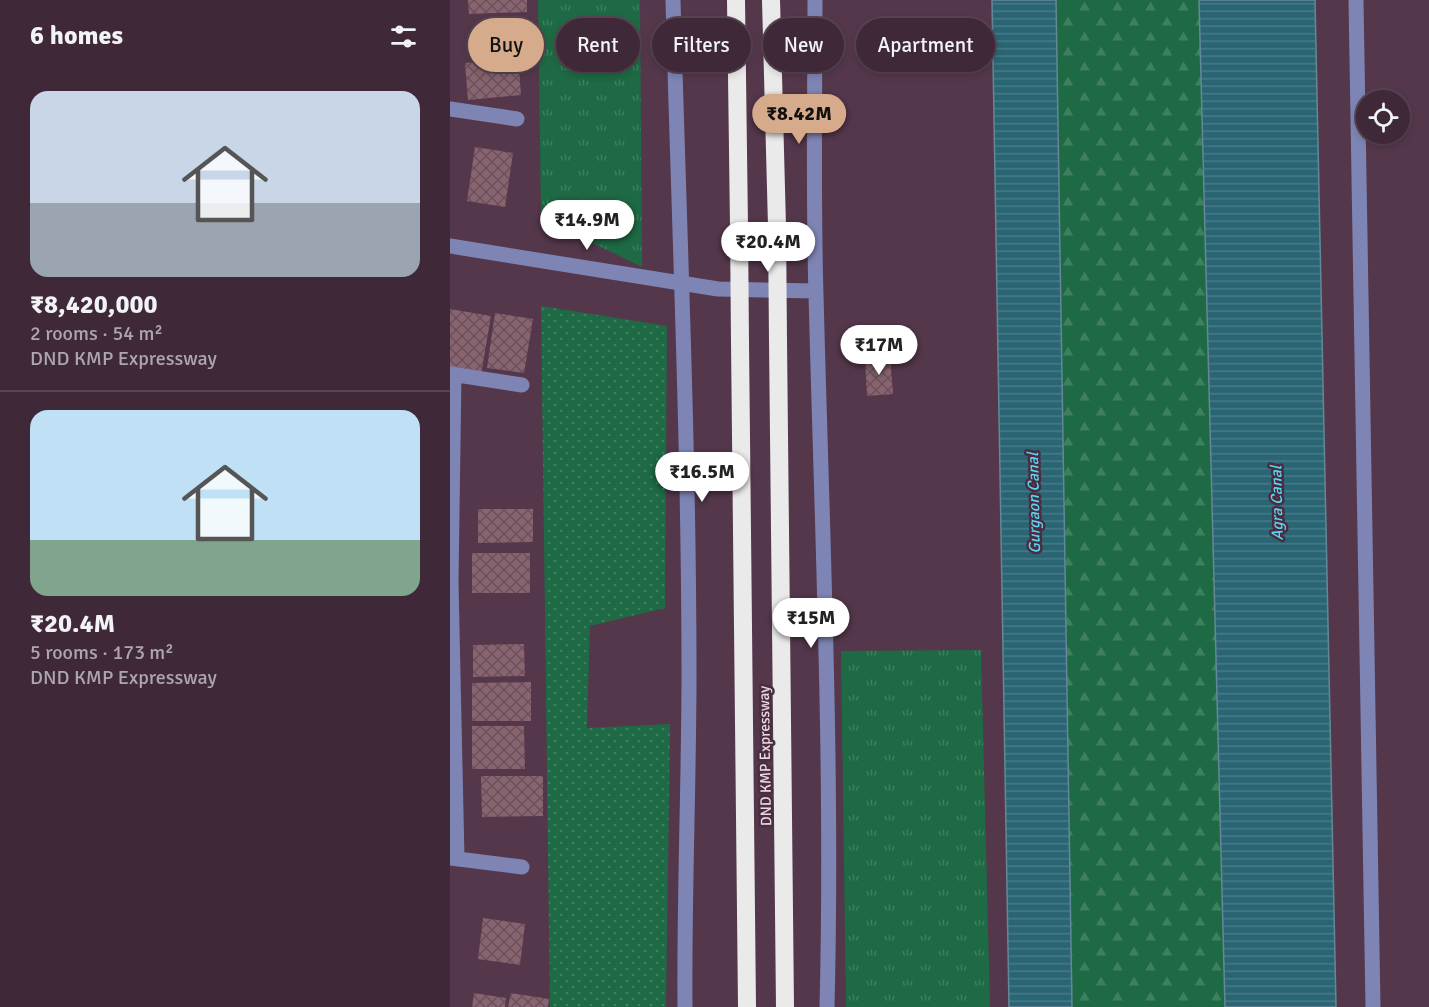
<!DOCTYPE html>
<html lang="en">
<head>
<meta charset="utf-8">
<style>
  body { margin:0; font-family:Signika,sans-serif; background:#463140; color:#f1f3f6; height:100vh; display:flex; flex-direction:column; font-size:22px; white-space:nowrap }
  * { box-sizing:border-box; margin:0 }
  p { font-size:20px; color:#ada6ae }
  .icon { flex:none; width:33px; height:33px; fill:none; stroke:currentColor; stroke-width:2; stroke-linecap:round; stroke-linejoin:round }
  .map { position:relative; flex:1; overflow:hidden }
  .sheet { display:flex; flex-direction:column; background:#3f2938; width:450px }
  .sheet>* { flex:none }
  .hud { position:absolute; left:18px; top:18px; width:570px; height:54px; display:flex; gap:12px }
  .fabs { position:absolute; left:906px; top:90px; display:grid; gap:12px }
  .fabs a { display:grid; place-items:center; width:54px; height:54px; border-radius:50%; background:#3f2938; box-shadow:0 3px 9px #0003,0 0 0 2px #584553; font-size:30px }
  .price { position:absolute; translate:-50% -51px; padding:0 14px; border-radius:21px; background:#fff; color:#222; font-size:20px; line-height:39px; filter:drop-shadow(0 2px 3px #0008) }
  .price::after { content:''; position:absolute; left:50%; top:36px; width:18px; height:14px; margin-left:-9px; background:inherit; clip-path:polygon(0 0,100% 0,50% 100%) }
  .price.selected { background:#d6ab8b; color:#111 }
  ul { padding:0; list-style:none }
  li { display:grid; align-content:center; gap:12px; height:318px; padding:0 30px }
  li+li { border-top:2px solid #584553 }
  li span { display:grid; place-items:center; height:186px; border-radius:18px; color:#555 }
  li>.icon { margin-inline-start:auto }
  span .icon { width:108px; height:108px; fill:#fffc; stroke-width:1 }
  li b { font-size:26px }
  h2 { display:flex; justify-content:space-between; align-items:center; height:72px; padding:0 30px; font-size:26px }
  .tag { padding:0 21px; border-radius:27px; background:#3f2938; box-shadow:0 3px 9px #0003,0 0 0 2px #584553; font-size:21px; line-height:54px }
  .tag.selected { background:#d6ab8b; color:#111 }
  main { display:flex; flex:1; min-height:0 }
  .map>svg:first-child { display:block }
  .grass { fill:url(#grass-dots) }
  .forest { fill:url(#forest-firs) }
  .park { fill:url(#park-tufts) }
  .water { fill:url(#water-rules); stroke:#648896; stroke-width:1.5 }
  .building { fill:url(#building-cross-hatch) }
  .lines { fill:none; stroke-linecap:round; stroke-linejoin:round }
  .minor { stroke:#7e85b5; stroke-width:15 }
  .highway { stroke:#eaeaea; stroke-width:18 }
  .highway-bridge { stroke:#eaeaea; stroke-width:18 }
  .labels { text-anchor:middle; dominant-baseline:central; stroke-width:5; stroke-linejoin:round; paint-order:stroke }
  .street-label { font-size:15px; fill:#ecd9e6; stroke:#492d41 }
  .water-label { font-size:16px; font-style:italic; fill:#5bd4f3; stroke:#492d41 }
</style>
</head>
<body>
<main>
<section class="sheet">
<h2>6 homes<svg class="icon" aria-label="filters" viewBox="0 0 24 24"><path d="M4 7h16M4 17h16"/><circle cx="9" cy="7" r="2"/><circle cx="15" cy="17" r="2"/></svg></h2>
<ul>
<li><span style="background:linear-gradient(#c9d6e8 60%,#9aa5b1 0)"><svg class="icon" aria-label="home" viewBox="0 0 24 24"><path d="M3 11l9-7 9 7M6 9v11h12V9"/></svg></span><div><b>₹8,420,000</b><p>2 rooms · 54 m²</p><p>DND KMP Expressway</p></div></li>
<li><span style="background:linear-gradient(#bfe0f5 70%,#7fa58c 0)"><svg class="icon" aria-label="home" viewBox="0 0 24 24"><path d="M3 11l9-7 9 7M6 9v11h12V9"/></svg></span><div><b>₹20.4M</b><p>5 rooms · 173 m²</p><p>DND KMP Expressway</p></div></li>
</ul>
</section>
<div class="map">
<svg width="979" height="1007" viewBox="0 0 979 1007">
  <defs>
    <pattern id="grass-dots" width="8" height="8" patternUnits="userSpaceOnUse" patternTransform="scale(1.5)"><rect width="8" height="8" fill="#1d6a44"/><path d="M2 2h.1M6 6h.1" fill="none" stroke="#3e7f5f" stroke-width="1.8" stroke-linecap="round"/></pattern>
    <pattern id="forest-firs" width="22" height="20" patternUnits="userSpaceOnUse" patternTransform="scale(1.5)"><rect width="22" height="20" fill="#1d6a44"/><path d="M5 1l3.5 6h-7zM16 11l3.5 6h-7z" fill="#3e7f5f"/></pattern>
    <pattern id="park-tufts" width="24" height="20" patternUnits="userSpaceOnUse" patternTransform="scale(1.5)"><rect width="24" height="20" fill="#1d6a44"/><path d="M3 7l-1-3M5 7V3M7 7l1-3M15 17l-1-3M17 17v-4M19 17l1-3" fill="none" stroke="#3e7f5f"/></pattern>
    <pattern id="water-rules" width="6" height="5" patternUnits="userSpaceOnUse" patternTransform="scale(1.5)"><rect width="6" height="5" fill="#2a6574"/><path d="M0 2.5h6" fill="none" stroke="#497a88"/></pattern>
    <pattern id="building-cross-hatch" width="8" height="8" patternUnits="userSpaceOnUse" patternTransform="scale(1.5)"><rect width="8" height="8" fill="#896370"/><path d="M0 0l8 8M0 8l8-8" fill="none" stroke="#68525a"/></pattern>
  </defs>
  <rect width="100%" height="100%" fill="#54374b"/>
  <path class="grass" d="M91,306L217,326L215,608L140,626L137,728L220,724L216,1007H100Z"/>
  <path class="forest" d="M606,0H749L775,1007H622Z"/>
  <path class="park" d="M88,0H190L192,267L91,218Z
    M531,650L540,1007H396L391,651Z"/>
  <path class="water" d="M542,0H606L622,1007H559Z
    M749,0H865L886,1007H775Z"/>
  <path class="building" d="M18,0H77V12L19,14Z
    M68,58L71,95L18,100L15,63Z
    M25,147L63,153L55,207L17,201Z
    M0,309L41,316L31,375L0,371Z
    M45,313L83,319L74,373L37,368Z
    M440,356L443,394L417,396L415,358Z
    M28,509H83V542L28,543Z
    M22,553H80V593H22Z
    M74,644L75,676L23,677V645Z
    M81,682V721H22V683Z
    M22,726H74L75,769H22Z
    M31,776H93V816L32,817Z
    M33,918L75,924L70,965L28,959Z
    M24,993L56,998L55,1007H22Z
    M61,993L99,999L98,1007H58Z"/>
  <g class="lines">
    <path class="minor" d="M223,0C229,224 239,449 239,673C239,784 234,896 235,1007
      M365,0C365,98 363,196 366,294C372,531 383,769 377,1007
      M906,0L923,1007
      M0,109L67,119
      M0,246L268,289L366,291
      M0,374L72,385
      M4,374L1,582L7,859
      M0,858L72,867"/>
    <path class="highway" d="M286,0L289,226
      M321,0L327,226
      M328,340L335,1007
      M290,342L297,1007"/>
    <path class="highway-bridge" d="M289,226L290,342
      M327,226L328,340"/>
  </g>
  <g class="labels">
    <g class="street-label">
      <text transform="translate(315 756) rotate(-91)">DND KMP Expressway</text>
    </g>
    <g class="water-label">
      <text transform="translate(584 503) rotate(-91)">Gurgaon Canal</text>
      <text transform="translate(827 503) rotate(-91)">Agra Canal</text>
    </g>
  </g>
</svg>
<div class="fabs">
<a><svg class="icon" aria-label="locate" viewBox="0 0 24 24"><circle cx="12" cy="12" r="6"/><path d="M12 2v4M12 18v4M2 12h4M18 12h4"/></svg></a>
</div>
<b class="price selected" style="left:349px;top:145px">₹8.42M</b>
<b class="price" style="left:137px;top:251px">₹14.9M</b>
<b class="price" style="left:318px;top:273px">₹20.4M</b>
<b class="price" style="left:429px;top:376px">₹17M</b>
<b class="price" style="left:252px;top:503px">₹16.5M</b>
<b class="price" style="left:361px;top:649px">₹15M</b>
<div class="hud">
<a class="tag selected">Buy</a>
<a class="tag">Rent</a>
<a class="tag">Filters</a>
<a class="tag">New</a>
<a class="tag">Apartment</a>
</div>
</div>
</main>
</body>
</html>
